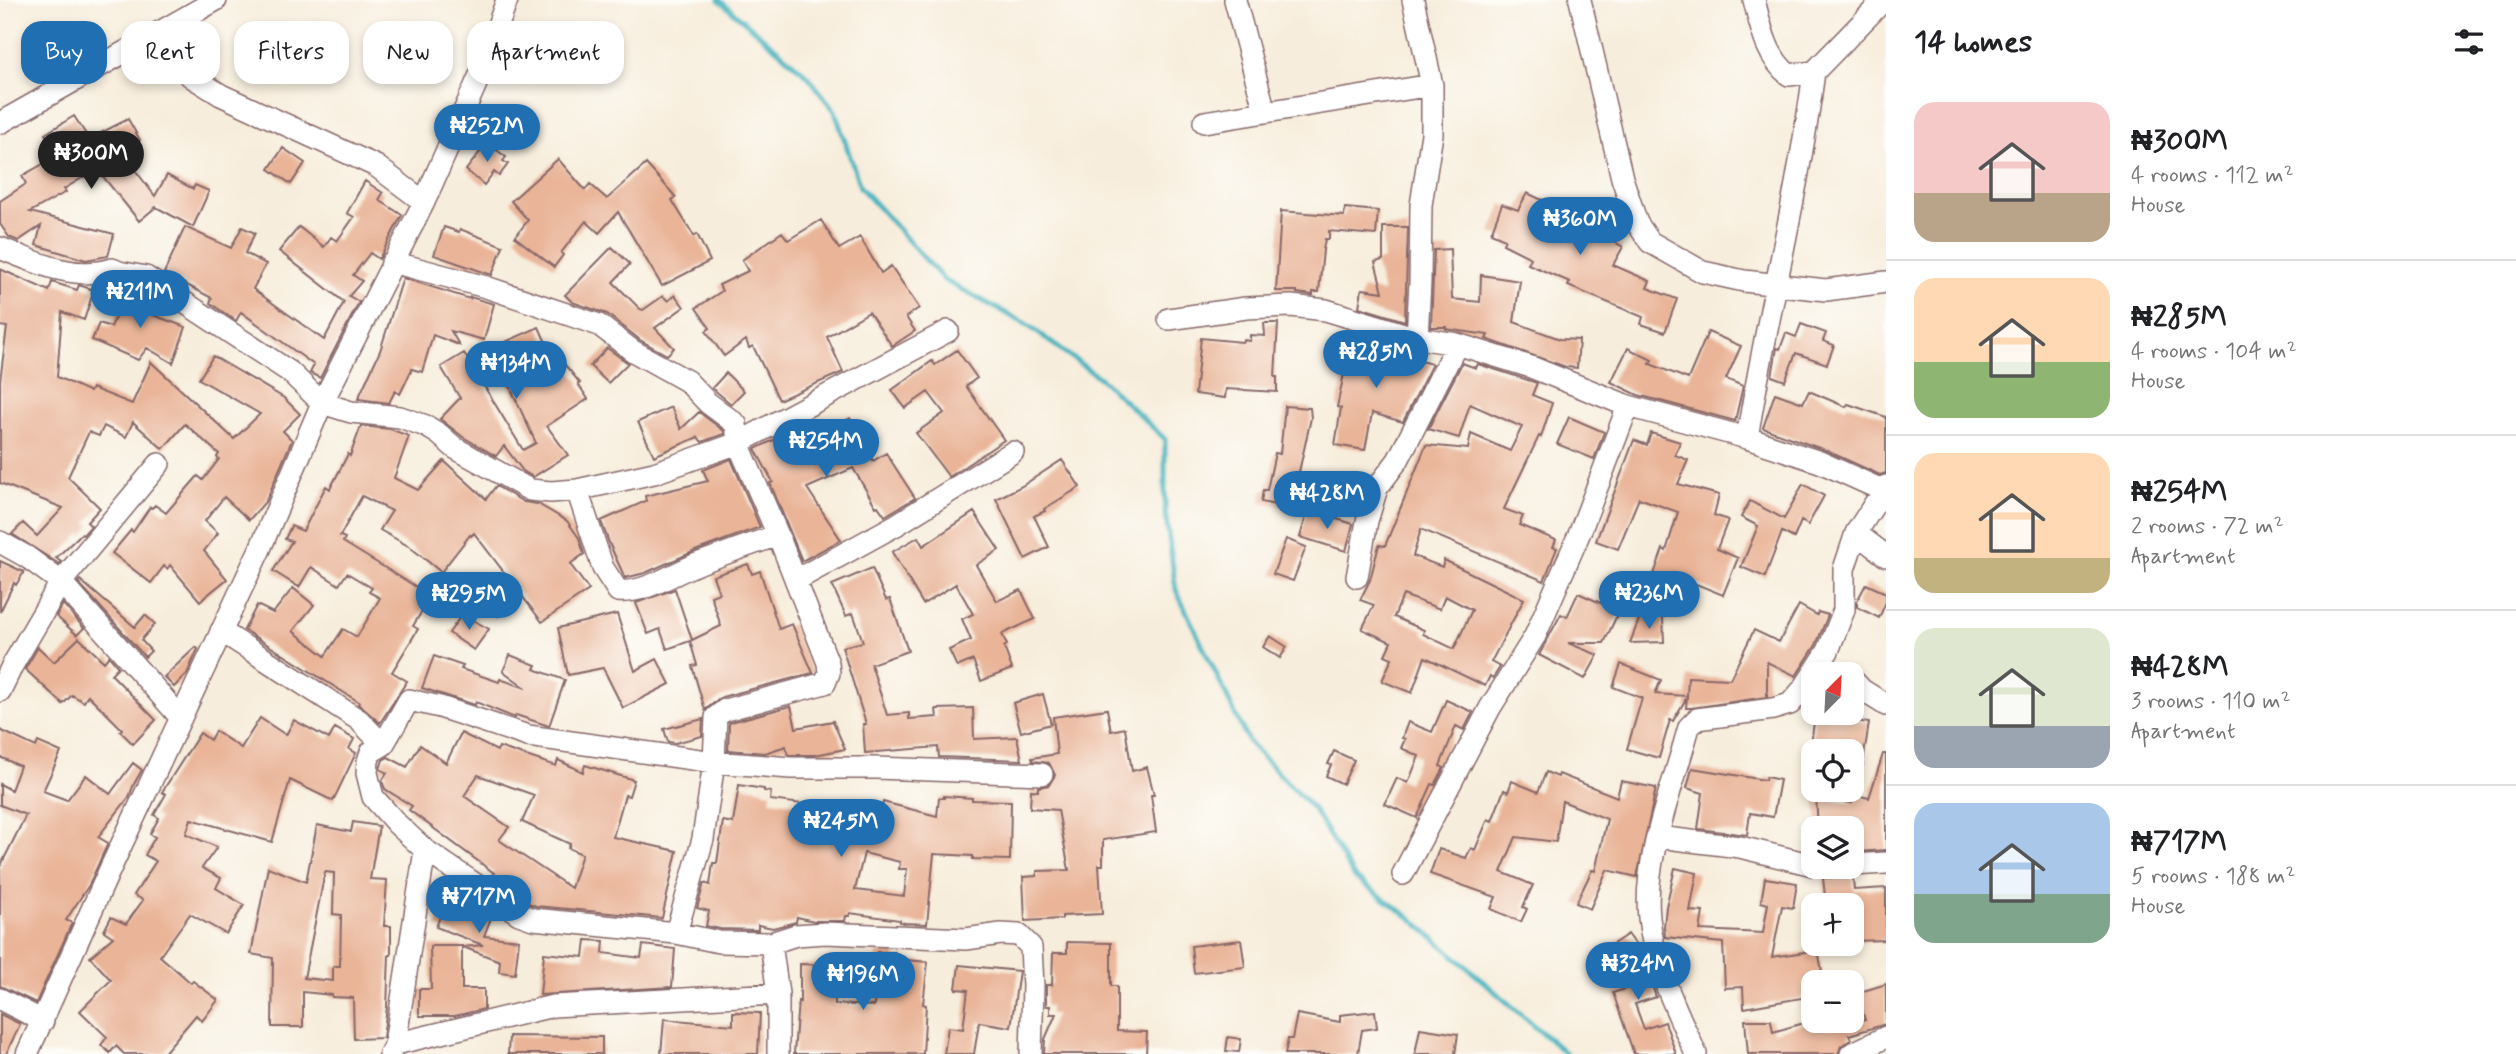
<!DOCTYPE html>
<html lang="en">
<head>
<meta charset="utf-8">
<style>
  body { margin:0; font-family:Mynerve,sans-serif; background:#f2f2f2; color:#202124; height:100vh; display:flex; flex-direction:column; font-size:26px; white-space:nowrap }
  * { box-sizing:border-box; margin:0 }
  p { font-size:23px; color:#757577 }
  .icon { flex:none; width:38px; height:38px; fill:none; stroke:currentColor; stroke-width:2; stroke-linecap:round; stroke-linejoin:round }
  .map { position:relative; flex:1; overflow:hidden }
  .details { display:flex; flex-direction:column; background:#fff; width:630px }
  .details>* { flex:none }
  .top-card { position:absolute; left:21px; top:21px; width:665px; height:63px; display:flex; gap:14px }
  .needle { width:46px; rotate:24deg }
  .buttons { position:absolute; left:1801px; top:662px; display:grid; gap:14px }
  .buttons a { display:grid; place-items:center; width:63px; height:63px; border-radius:14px; background:#fff; box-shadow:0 4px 10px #0003; font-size:35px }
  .price { position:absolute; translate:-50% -60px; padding:0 16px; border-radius:24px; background:#1f6fb2; color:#fff; font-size:23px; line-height:46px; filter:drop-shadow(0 2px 4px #0008) }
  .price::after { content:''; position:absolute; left:50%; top:42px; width:21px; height:16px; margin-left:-10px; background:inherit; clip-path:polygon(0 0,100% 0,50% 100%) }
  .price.on { background:#222; color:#fff }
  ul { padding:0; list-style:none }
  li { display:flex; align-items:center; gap:21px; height:175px; padding:0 28px }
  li+li { border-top:2px solid #e0e0e0 }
  li span { display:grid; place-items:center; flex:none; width:196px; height:140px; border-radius:21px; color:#555 }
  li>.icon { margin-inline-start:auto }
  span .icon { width:84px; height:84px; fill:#fffc; stroke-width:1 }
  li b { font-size:30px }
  h2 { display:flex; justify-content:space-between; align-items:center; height:84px; padding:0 28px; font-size:30px }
  .tag { padding:0 24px; border-radius:21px; background:#fff; box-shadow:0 4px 10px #0003; font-size:24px; line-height:63px }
  .tag.on { background:#1f6fb2; color:#fff }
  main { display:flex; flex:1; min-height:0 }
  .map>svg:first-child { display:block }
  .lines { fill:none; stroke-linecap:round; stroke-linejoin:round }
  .stream { stroke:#44b3be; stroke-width:5 }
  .building { fill:#e9b497; fill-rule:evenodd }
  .minor-casing { stroke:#876769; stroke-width:24 }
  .minor { stroke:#fff; stroke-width:21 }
</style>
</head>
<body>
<main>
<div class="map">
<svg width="1886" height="1054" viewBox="0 0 1886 1054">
  <rect width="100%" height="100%" fill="#fdfcf7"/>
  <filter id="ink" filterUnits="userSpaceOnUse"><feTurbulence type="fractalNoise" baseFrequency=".0143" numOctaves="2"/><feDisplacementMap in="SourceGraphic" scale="14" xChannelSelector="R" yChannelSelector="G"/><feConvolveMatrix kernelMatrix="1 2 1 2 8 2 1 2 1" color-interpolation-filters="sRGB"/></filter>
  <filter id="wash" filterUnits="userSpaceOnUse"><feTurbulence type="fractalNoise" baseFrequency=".00686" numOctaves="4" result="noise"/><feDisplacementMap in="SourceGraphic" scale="28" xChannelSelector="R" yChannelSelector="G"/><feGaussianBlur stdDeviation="1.57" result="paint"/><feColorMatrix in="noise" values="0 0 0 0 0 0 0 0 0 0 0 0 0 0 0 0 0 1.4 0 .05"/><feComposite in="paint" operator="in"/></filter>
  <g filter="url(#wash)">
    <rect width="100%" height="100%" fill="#f7eddc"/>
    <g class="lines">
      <path class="stream" d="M719,0L807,75L835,111L860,187L944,280L1026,324L1101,379L1165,439V510L1176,590L1249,743L1313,809L1355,878L1411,918L1566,1054"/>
    </g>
    <g id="blocks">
      <path class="building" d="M74,116L89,139L128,119L140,140L120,150L155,196L167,175L193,189L195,185L209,191L193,227L156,207L139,221L97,169L64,189L66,192L30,212L114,234L108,256L86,260L36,245L41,226L18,241L9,237L0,224V201L26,184L22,176L59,155L45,134Z
        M487,143L506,157L503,161L508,164L499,176L494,172L484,185L466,170Z
        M283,148L305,163L291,184L269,169Z
        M558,159L585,190L590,184L607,199L646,164L676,197L672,200L694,236L697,234L710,261L662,286L618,212L599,233L586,221L561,253L563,255L554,267L515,237L528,220L511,201Z
        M365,181L383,193L379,200L402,215L379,259L370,253L353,275L362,281L349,296L359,302L320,378L310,373L314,365L241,312L236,321L210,303L212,298L164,273L185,227L231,248L242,227L255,233L245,253L266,264L253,289L324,340L344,302L279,251L299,227L324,247L331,237L337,241L354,217L347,213Z
        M1527,193L1557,207L1560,201L1593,217L1588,227L1623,247L1613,265L1650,281L1647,288L1677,299L1665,332L1641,324L1643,317L1568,286L1570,282L1528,264L1531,258L1503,244L1505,239L1491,233L1502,204L1518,210Z
        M1345,208L1378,211L1376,235L1329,231V239H1325L1323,250L1319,292H1313V295L1297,293V291H1276L1281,211L1344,216Z
        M821,220L839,249L860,237L881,273L891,266L919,308L906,317L915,331L892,346L869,312L827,337L843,372L779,400L753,346L749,348L746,340L724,356L706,331L710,328L696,308L722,291L719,285L748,271L742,260L782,232L788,240Z
        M444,227L459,232L460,229L503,246L492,275L434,255Z
        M1383,227H1408L1405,321L1359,307L1362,289L1383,292L1375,262L1383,260Z
        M612,247L630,264L613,282L640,309L643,310L663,296L668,301L675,295L684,307L655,328L674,348L667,355L640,340L607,314L572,302L565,295Z
        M1450,249L1452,299L1480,302L1481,275L1520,281L1514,322L1560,339L1579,340L1577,368L1566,367L1486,339L1488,335L1446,329V327H1431L1434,250Z
        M0,269L49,291L52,282L77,290L79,285L94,290L84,320L62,312L57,377L90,392L92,388L132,404L151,362L234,439L260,414L199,379L213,356L284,398L300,414L283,431L292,440L266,501L249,520L224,497L205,521L218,533L204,551L227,579L200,601L170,565L167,569L164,566L151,583L112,553L131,530L133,532L150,507L152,508L155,505L166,513L198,476L203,480L219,459L217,457L219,454L185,424L163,449L133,422L126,437L104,426L99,436L89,432L68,477L100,508L87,522L91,526L83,535L81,534L56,558L61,562L59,564L12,534L23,523L37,536L63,508L0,483V381L7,327L0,326Z
        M403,278L470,299V297L494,304L484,340L451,331L459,345L433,335L422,372L412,369L400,394L395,391L389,403L358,399L380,351Z
        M128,288L153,300L147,313L186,327L173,363L147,348L138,360L92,340L99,323L111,327Z
        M1264,323H1278L1275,377H1277V392L1226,389L1225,398L1195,394L1201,338L1242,342L1243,340L1250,341V335L1265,336Z
        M1801,324L1826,333L1823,341L1834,345L1827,364L1796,353L1785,381L1772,376L1777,348L1780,349L1786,333L1796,337Z
        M539,327L556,365L561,360L580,383L578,384L588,399L547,426L568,455L533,477L523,471L504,446L496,456L463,437L440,419L460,398L441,367L464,353L523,450L536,443L492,348Z
        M1708,332L1741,346L1726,379L1743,386L1735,421L1638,395L1611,382L1628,348L1652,360L1650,364L1688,379Z
        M1387,342L1408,349L1405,357L1432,364L1403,422L1372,413L1365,450L1335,445L1341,408L1337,407L1350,345L1383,352Z
        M607,348L628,363L608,383L590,366Z
        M957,350L977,378L966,386L1004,440L949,477L916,433L944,413L928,392L905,408L892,390L932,361L935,365Z
        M1462,363L1476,368L1478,364L1537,383L1532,395L1552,403L1541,437L1539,436L1504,509L1523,516L1519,525L1556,540L1553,547L1557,548L1544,581L1421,529L1413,556L1442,567L1444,560L1524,599L1491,662L1500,667L1493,678L1490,676L1485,686L1425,657L1412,693L1382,681L1392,658L1385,655L1391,642L1362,629L1374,605L1360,600L1370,580L1379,545L1385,546L1426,445L1468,449L1471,434L1510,451L1522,427L1470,404L1459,438L1428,429ZM1403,595L1440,609L1445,596L1472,610L1454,649L1423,634L1424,630L1394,617Z
        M726,373L744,391L731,404L712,388Z
        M1809,391L1846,407L1848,404L1886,417V473L1880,475L1825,450L1763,428L1775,393L1803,403Z
        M1285,406L1310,408L1311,418L1291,508L1261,502L1263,490H1267L1275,453L1280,454Z
        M671,407L681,429L699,412L724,431V434L702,442L698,437L654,456L638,422Z
        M1569,417L1604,432L1594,459L1557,444Z
        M850,418L873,461L886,453L915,498L885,516L878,506L876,507L853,468L807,488L841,540L802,561L770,483L773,482L755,449L803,426L806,432L831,421L834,427Z
        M361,426L390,429L409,436L394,478L418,490L444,461L486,499L496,486L524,502L538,504L567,521L579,538L584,554L570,564L589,590L542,622L474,533L471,536L470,535L441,572L410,547L380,530L392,511L362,496L340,536L345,538L343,542L431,596L413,626L418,629L392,672L407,681L380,723L358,704L359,702L244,630L257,605L273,613L293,588L314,605L293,631L325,656L343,629L357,637L380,598L369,592L372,588L347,573L339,585L311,567L299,587L273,571L292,541L285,539L291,526L303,531L326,486L330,489L348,454L350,456Z
        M1651,433L1680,442L1675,455L1688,460L1678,484L1719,495L1714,515L1728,520L1717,549L1738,558L1723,595L1684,579L1677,595L1653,585L1656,578L1653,577L1663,549L1666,551L1678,512L1639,498L1618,549L1596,541L1634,440L1647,445Z
        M731,459L760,527L695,551L645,573L625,578L609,543L601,521L646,501L645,496L708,481L703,470Z
        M1062,460L1080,487L1044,509L1045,511L1034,516L1049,547L1025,559L996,499L1022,486Z
        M1803,484L1824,496L1808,525L1801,521L1794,538L1782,532L1765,577L1741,567L1758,526L1741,517L1750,501L1784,519Z
        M1308,510L1353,524L1346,551L1300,537Z
        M974,512L999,550L976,565L997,601L1021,590L1035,619L1002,634L1007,645L1004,647L1012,669L981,681L973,660L957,667L949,650L971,640L962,619L973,614L956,584L923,604L892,552L918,537L923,546Z
        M1286,539L1306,547L1293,581L1273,574Z
        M0,561L24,572L16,585L14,583L0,612Z
        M748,564L752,574L760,571L779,629L792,624L813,673L722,697L705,710L692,666L697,665L690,641L667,649L660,629L648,634L636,603L675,589L692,640L721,626L711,596L719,593L713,576Z
        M872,568L886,600L890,599L908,651L871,664L887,715L909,713V719L937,717L936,709L973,708L974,739L1017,737L1022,760L939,757L938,747L865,753L863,724H866L842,647L863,642L853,613L846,616L832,585Z
        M80,580L135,627L145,615L155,624L141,640L151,651L145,657L78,582Z
        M483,584L508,602L498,616L473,597Z
        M1866,584L1886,593V602L1879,618L1857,607V601Z
        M1578,593L1619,611L1604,643H1568L1598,655L1585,679L1539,655L1561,614L1567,617Z
        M63,604L84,628L77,635L56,616Z
        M1799,605L1817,615L1818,612L1828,615L1816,645L1796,676L1767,662V697L1691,708H1686L1687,697L1673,721L1670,720L1659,758L1627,749L1642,698L1613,687L1621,664L1661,680L1655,694L1687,696L1688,677L1730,679L1754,630L1779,642Z
        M462,614L489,629L474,650L449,633Z
        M617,614L635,671L657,659L670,684L623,708L603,668L568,675L558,628Z
        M1640,617H1663L1664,642L1630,643Z
        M1270,636L1287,647L1280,658L1263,647Z
        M79,638L104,662L109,656L118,667L111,674L156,720L133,744L120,731L122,729L88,695L84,702L72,695L63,704L25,669L38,647L54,662Z
        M196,647L198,649L187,674L174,687L164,677Z
        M510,655L536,665L534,669L565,680L549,726L516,715L515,718L476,702L475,705L422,688L434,656L463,666L461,669L499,682L500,679L526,688L503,671Z
        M1043,694L1051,724L1021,732L1013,703Z
        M1446,700L1473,712L1464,730L1456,726L1440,766L1444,768L1435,785L1432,784L1417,818L1385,804L1397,778L1408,783L1419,756L1401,748L1405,739L1402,738L1408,722L1432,732Z
        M791,706L796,728L833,721L845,749L815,755H788L786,746L765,753L728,750L729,724L731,722Z
        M1107,709L1111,731L1125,728L1132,771L1147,767L1154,795H1151L1156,832L1103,840V865H1099L1102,914L1062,916V919L1025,921L1023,877L1037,876V871L1069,870L1058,810L1030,808L1031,790L1038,791V787L1049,785L1055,775L1049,763L1033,761L1032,758L1057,754L1053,717Z
        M1815,715L1869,723L1859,788H1852V751H1810Z
        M260,718L286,735L294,720L329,739L335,728L354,739L349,749L356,753L333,801L290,780L272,842L191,819L186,834L217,847L202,868L221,878L216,888L244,905L226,934L190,914L160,956L191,983L193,981L218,1000L202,1021L196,1015L163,1054H124L116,1046L110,1053L101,1045L107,1037L80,1011L111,980L90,957L113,937L104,931L111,917L126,924L143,900L134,895L156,861L145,855L155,837L150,834L159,818L154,815L166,794L162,792L200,733L210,740L215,731L241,748Z
        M703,719L702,736L675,743L668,742L664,729Z
        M0,730L36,747L38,742L61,752L43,791L67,800L86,775L110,794L133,763L142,770L134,784L129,797L98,837L108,843L89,885L66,920L72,923L36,1003L0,986V867L26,815L0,805V784L11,790L20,766L0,757Z
        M461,733L497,751L499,747L556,766L558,760L583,772L585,765L634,780L629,796L625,795L613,837L677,851L662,918L536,906L525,902L490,878L494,873L409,810L412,806L385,789L382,781L387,773L380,769L383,760L388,757L407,767L420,745L446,763ZM478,775L534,795L522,822L570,844L568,848L582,854L571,888L499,840L509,827L464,796Z
        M1334,751L1354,760L1343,784L1326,776L1331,765L1328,764Z
        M1883,754H1886V850L1858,852L1852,849V828H1818L1816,797L1852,803V794L1869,798Z
        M1692,768L1765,780L1766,777L1780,780L1773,817L1750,813L1747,835L1698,829L1703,793L1687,788Z
        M1546,772L1558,777L1559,774L1617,797L1621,781L1656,788L1637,877L1607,870L1590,909L1576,903L1592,870L1595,871L1607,819L1562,801L1556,842L1516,837L1501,872L1533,885L1523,907L1527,909L1521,922L1491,909L1496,897L1430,874L1439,849L1466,858L1471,848L1475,850L1488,819L1492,821L1504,790L1508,792L1512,781L1538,792Z
        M739,785L764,789V791L771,792L770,800L818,806L819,802H823L882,806L883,802L937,816L939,798H944V796L972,798V800L1011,801L1010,860L973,859V856L934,854L927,924L905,923L900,922V920L850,913L849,916H846L845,921H814L797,917L796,922L773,928L758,925V930L720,929L706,926L709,911L697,908L704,883L710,885L713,863H717L723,821L733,823ZM864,853L900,862L899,869H907L904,896L855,890Z
        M353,822L379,826L370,879L387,880L384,926H391V955H389L387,1007L383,1038L354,1039L353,998L332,997V995L303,992V1027H272L273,958L251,954L268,867L306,882L317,825L351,832ZM325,872L334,873L333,914L341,915L340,966H333V981L304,978Z
        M1675,868L1697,873L1690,911L1703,912L1700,930L1763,933L1768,904L1761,902L1765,878L1797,883L1793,908L1782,906L1772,957L1818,950L1824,982H1813V996L1744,1008L1743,987L1725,988L1723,943L1665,937L1664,927L1666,907Z
        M1847,877L1853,878L1854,890L1886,888V940L1852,941V905H1826L1823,878Z
        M446,901L491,918L484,936L519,940L515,974L499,972L500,961L463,947L483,945L436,927Z
        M1628,934L1642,953L1643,960L1641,962L1647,971L1656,997L1635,1004L1644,1029L1665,1022L1676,1054H1634L1613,993L1634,986L1607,948Z
        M586,940L604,941L603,953L641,958L643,945L675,949L672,987L540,995L544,953L584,957Z
        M1241,940L1245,967L1194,973L1191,946Z
        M1067,942L1111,943V986H1117V1031L1147,1032L1146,1054H1044L1045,1039L1056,1014H1050V1006H1046V985H1052L1053,953H1067Z
        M430,946H462V989H484V1009L455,1016H419V989H431Z
        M877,952H895V959L928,962L923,1004L926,1005L923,1054H794L798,1001L800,1002V964L835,965V1004L874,1006Z
        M959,965L1019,971L1011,1027L979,1022L974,1054H944L948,1027L963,1029L968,990L956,989Z
        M1886,984V1024L1849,1035L1851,1040L1841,1046L1838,1054H1748L1745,1020H1771L1773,1032L1814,1020H1865L1857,993Z
        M1375,1011L1377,1028L1362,1030L1358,1054H1285L1288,1039H1292L1297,1014L1340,1022V1015Z
        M733,1012L760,1013L758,1054H661L664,1019L733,1025Z
        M0,1014L20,1024L6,1054H0Z
        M1420,1028L1458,1034L1455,1054H1415Z
        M509,1036L602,1037V1054H508Z
        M1228,1037L1241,1039L1239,1052L1226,1051Z"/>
    </g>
  </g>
  <g filter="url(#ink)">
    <use href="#blocks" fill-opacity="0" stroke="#876769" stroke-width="2"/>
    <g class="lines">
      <g class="minor-casing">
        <path id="minor" d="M1235,0L1265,112
          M1413,0L1432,85V134L1421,205L1420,282L1417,338
          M1580,0L1622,178L1637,223L1650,242L1703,272L1744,281L1826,290L1886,282
          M1754,0C1761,27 1766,57 1789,75L1814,72L1884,0
          M155,35L170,59L192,77L221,95L376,166L424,202
          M1204,122L1432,85
          M0,123L216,0
          M0,248C35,262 74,281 112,269L119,272L146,277L290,372L322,403L351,412L400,417L426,426L439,434L455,448L530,490L551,492L577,490L654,473L738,443L948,331
          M392,262L486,287L599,325L633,351L687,381L708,403L736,424L738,443L778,535L828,663L829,673L825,683L725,710L716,717L714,762L703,839L676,933
          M1169,319L1246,308L1291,306L1326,310L1417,338L1457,344L1531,367L1628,406L1747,438L1820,462L1882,490
          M1747,438C1767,315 1798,196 1814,72
          M577,490L603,568L618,591C645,594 675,572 700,563C726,553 752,544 778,535
          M1856,533L1886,556
          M0,542L27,557L61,582L181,718
          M1357,577L1367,521L1377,488L1398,460L1457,344
          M796,580L896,525L1013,452
          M221,631L359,720L383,745
          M1852,679L1862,690L1886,705
          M0,691L12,666L61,582L159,464
          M1658,837L1740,847L1813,865
          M1852,865L1886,863
          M1403,874L1490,708L1535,636L1580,532L1628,406
          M771,943L778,994V1054
          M0,999L43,1021
          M395,1044L553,1006L778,994
          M27,1054L111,867L260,549L322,403L424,202L483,68L507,0
          M390,1054L395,1044L425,850
          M1031,1054L1033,986L1031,947L1019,935L1001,934L966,939L825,933L796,935L771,943L719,942L676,933L533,919L519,914L425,850L397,824L373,797L367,773L368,761L371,752L383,745L409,700L440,707L528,736L714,762L791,768H876L1042,774
          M1696,1054C1677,1011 1654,966 1649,918C1643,862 1670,795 1685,741L1689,727L1697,719L1773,709L1790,704L1804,688L1828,651L1844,610V569L1856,533L1886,486
          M1851,1054L1886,1037"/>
      </g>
      <use href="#minor" class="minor"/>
    </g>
  </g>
</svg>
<div class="buttons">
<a><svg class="needle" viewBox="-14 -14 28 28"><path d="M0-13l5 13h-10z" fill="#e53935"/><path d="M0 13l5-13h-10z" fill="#757577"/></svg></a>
<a><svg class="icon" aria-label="locate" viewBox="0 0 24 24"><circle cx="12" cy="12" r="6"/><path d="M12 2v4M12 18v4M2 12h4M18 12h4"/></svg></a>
<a><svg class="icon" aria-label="layers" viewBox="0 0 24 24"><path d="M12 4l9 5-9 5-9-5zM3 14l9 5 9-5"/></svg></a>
<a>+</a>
<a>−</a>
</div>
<b class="price" style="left:487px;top:164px">₦252M</b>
<b class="price on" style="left:91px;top:191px">₦300M</b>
<b class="price" style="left:1580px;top:257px">₦360M</b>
<b class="price" style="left:140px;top:330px">₦211M</b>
<b class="price" style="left:1376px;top:390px">₦285M</b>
<b class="price" style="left:516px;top:401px">₦134M</b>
<b class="price" style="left:826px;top:479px">₦254M</b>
<b class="price" style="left:1327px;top:531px">₦428M</b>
<b class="price" style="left:1649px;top:631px">₦236M</b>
<b class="price" style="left:469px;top:632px">₦295M</b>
<b class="price" style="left:841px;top:859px">₦245M</b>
<b class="price" style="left:479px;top:935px">₦717M</b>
<b class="price" style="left:1638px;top:1002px">₦324M</b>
<b class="price" style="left:863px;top:1012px">₦196M</b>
<div class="top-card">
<a class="tag on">Buy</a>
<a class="tag">Rent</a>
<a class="tag">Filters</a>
<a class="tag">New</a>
<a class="tag">Apartment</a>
</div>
</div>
<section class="details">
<h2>14 homes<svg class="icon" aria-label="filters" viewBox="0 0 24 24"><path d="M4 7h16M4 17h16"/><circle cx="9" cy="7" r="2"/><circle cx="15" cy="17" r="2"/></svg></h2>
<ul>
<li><span style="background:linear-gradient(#f6c9c9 65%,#b9a48a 0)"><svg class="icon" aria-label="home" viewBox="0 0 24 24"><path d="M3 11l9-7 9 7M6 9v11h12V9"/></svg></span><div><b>₦300M</b><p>4 rooms · 112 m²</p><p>House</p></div></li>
<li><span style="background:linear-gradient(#ffd9b3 60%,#8fb573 0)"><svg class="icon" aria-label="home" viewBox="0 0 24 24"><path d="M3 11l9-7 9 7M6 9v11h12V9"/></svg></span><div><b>₦285M</b><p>4 rooms · 104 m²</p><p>House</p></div></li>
<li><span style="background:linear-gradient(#ffd9b3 75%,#c2b280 0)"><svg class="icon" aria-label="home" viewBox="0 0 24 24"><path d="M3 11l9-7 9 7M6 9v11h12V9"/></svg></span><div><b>₦254M</b><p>2 rooms · 72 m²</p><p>Apartment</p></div></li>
<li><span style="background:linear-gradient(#dfe7d0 70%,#9aa5b1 0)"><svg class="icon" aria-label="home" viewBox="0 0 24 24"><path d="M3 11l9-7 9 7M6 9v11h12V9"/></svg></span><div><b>₦428M</b><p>3 rooms · 110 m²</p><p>Apartment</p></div></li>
<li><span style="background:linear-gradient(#a9c7e8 65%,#7fa58c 0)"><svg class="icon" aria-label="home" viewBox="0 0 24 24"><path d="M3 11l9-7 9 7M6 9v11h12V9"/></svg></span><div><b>₦717M</b><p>5 rooms · 188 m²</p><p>House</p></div></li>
</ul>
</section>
</main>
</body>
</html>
